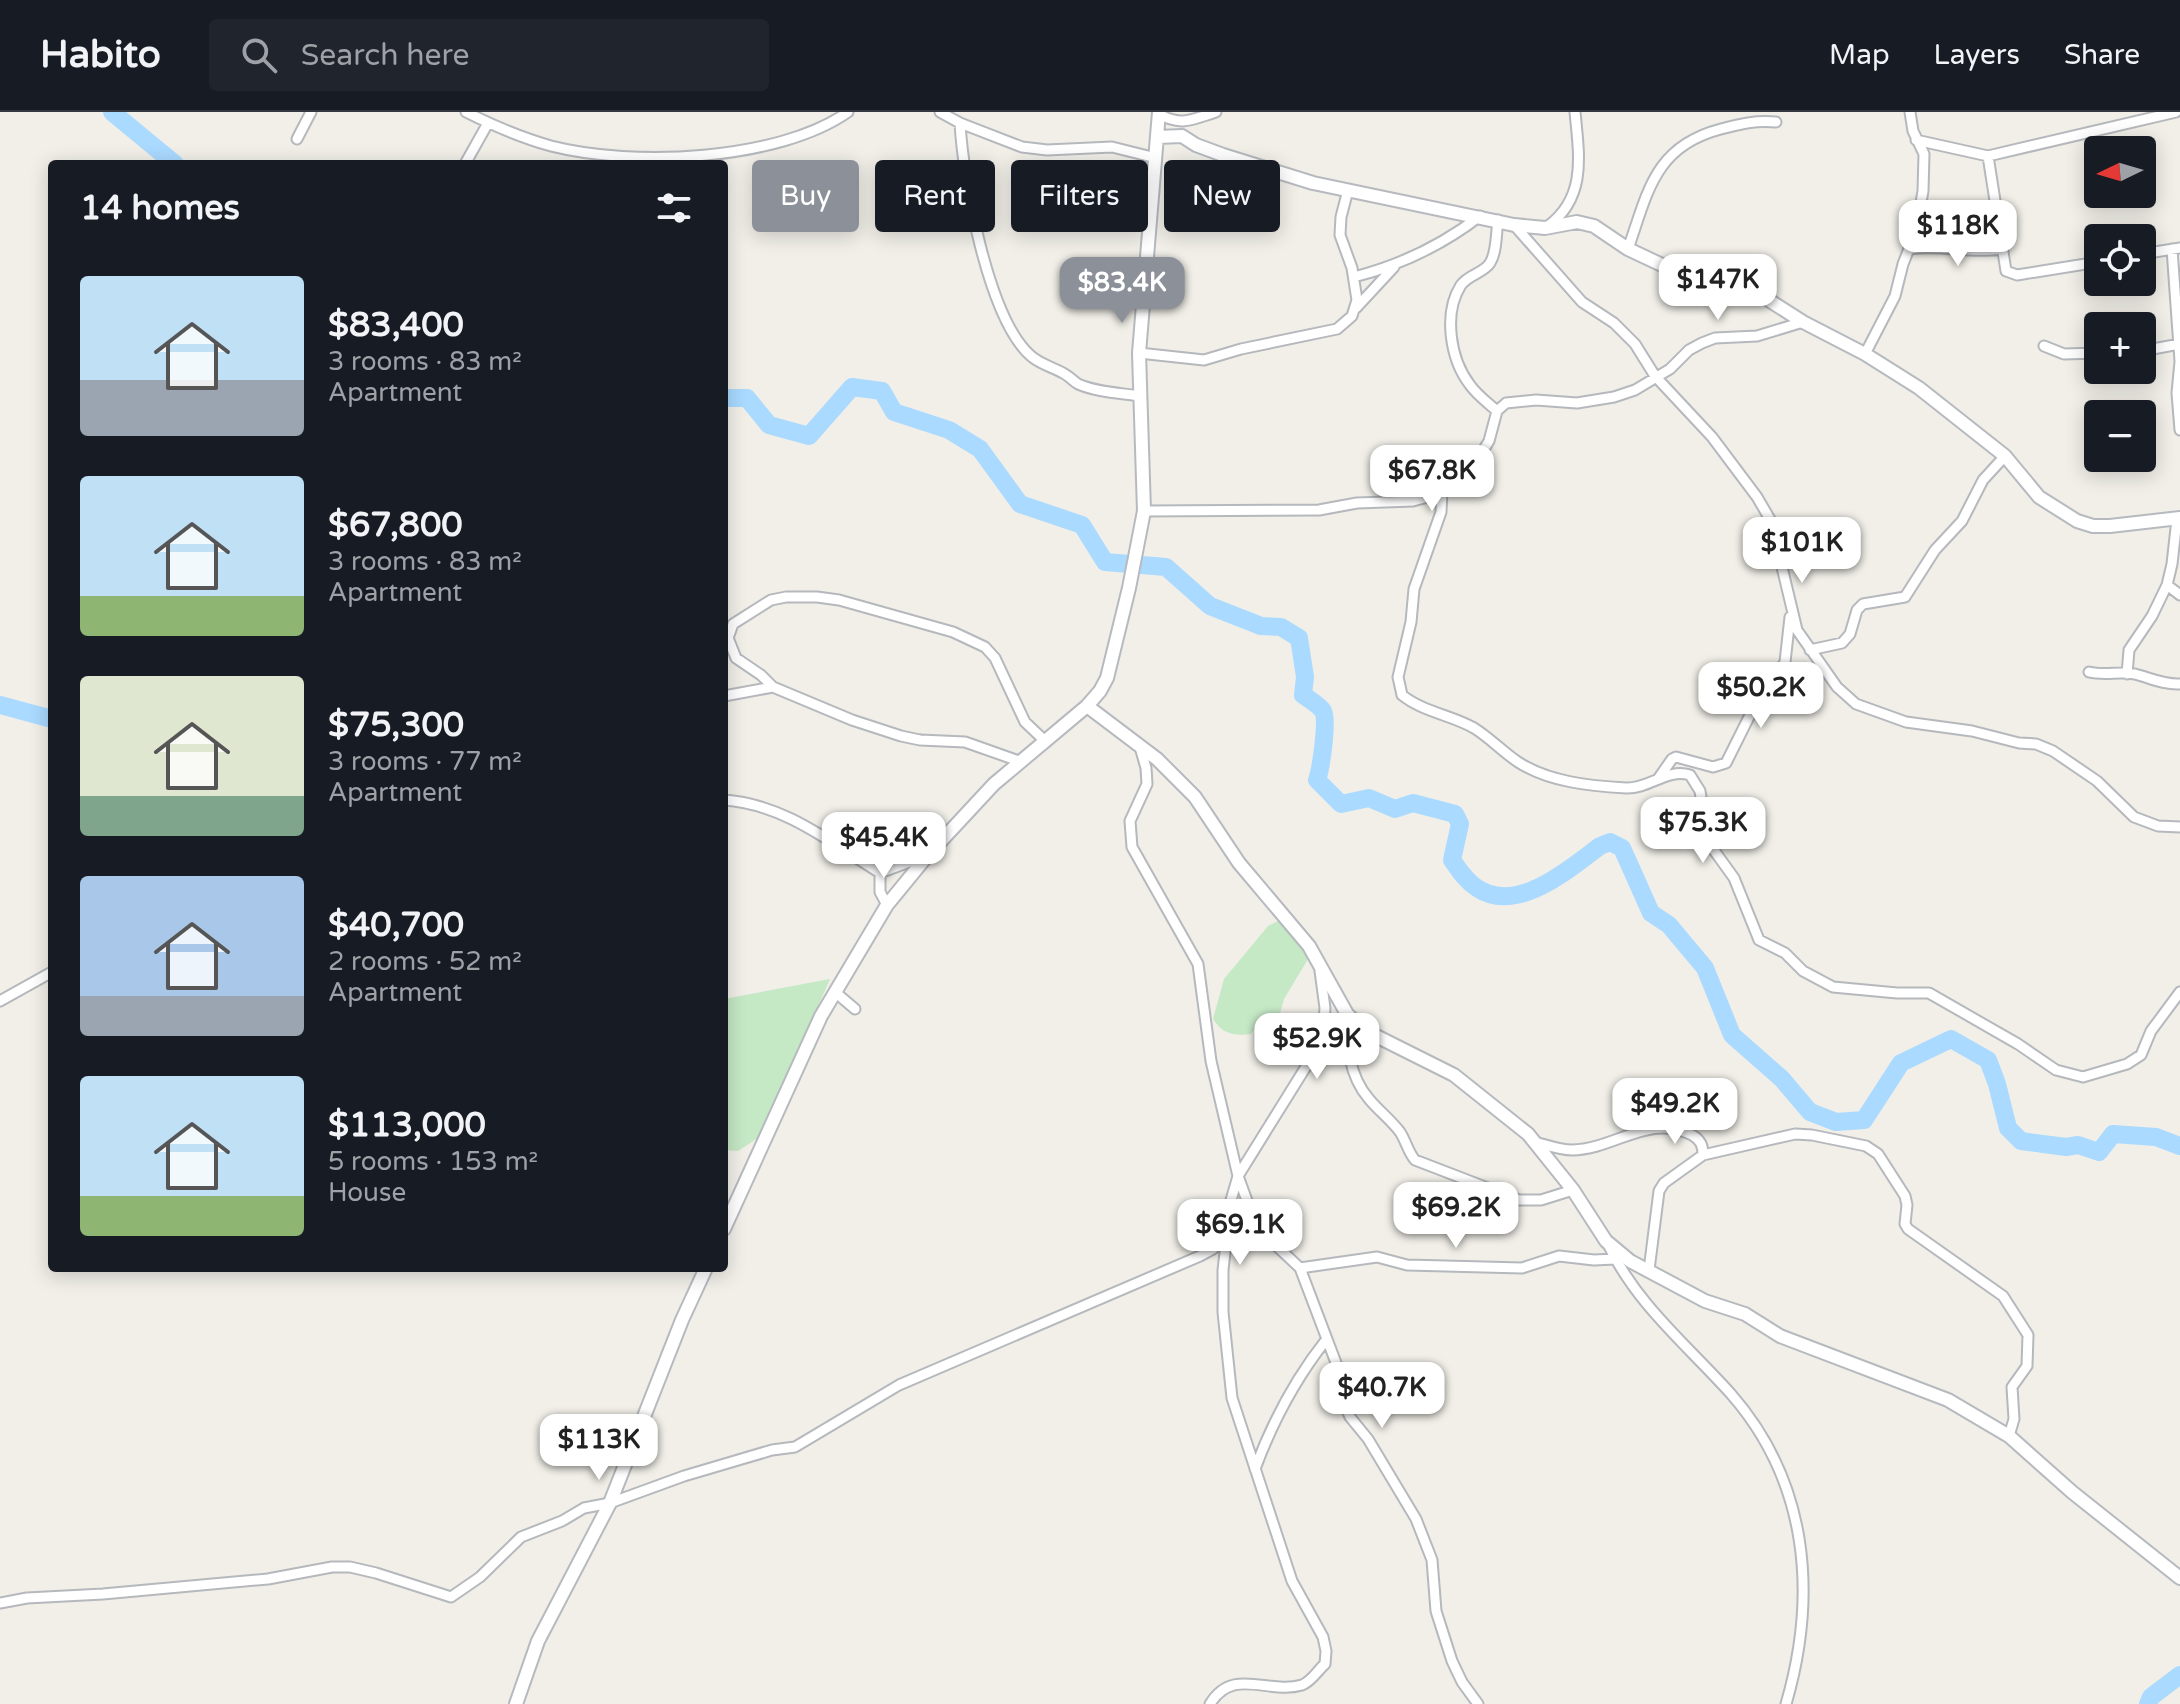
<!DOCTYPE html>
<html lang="en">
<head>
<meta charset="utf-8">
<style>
  body { margin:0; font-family:"Varela Round",sans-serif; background:#20242c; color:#f1f3f6; height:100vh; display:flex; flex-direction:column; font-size:30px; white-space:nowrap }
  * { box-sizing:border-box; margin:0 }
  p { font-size:26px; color:#9ea1a6 }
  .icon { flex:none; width:44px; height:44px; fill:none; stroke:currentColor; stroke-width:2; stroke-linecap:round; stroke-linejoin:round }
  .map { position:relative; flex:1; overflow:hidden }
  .panel { position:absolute; left:48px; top:48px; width:680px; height:1112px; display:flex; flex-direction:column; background:#171b24; border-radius:8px; box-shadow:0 4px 20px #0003 }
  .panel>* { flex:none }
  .hud { position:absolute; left:752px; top:48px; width:760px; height:72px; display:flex; gap:16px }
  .needle { width:52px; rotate:265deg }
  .controls { position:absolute; left:2084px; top:24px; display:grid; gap:16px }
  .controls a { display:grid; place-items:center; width:72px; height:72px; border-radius:8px; background:#171b24; box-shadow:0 4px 20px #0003; font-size:40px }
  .price { position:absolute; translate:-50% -68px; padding:0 18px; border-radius:16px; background:#fff; color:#222; font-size:26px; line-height:52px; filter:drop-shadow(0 2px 4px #0008) }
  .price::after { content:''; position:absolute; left:50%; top:48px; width:24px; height:18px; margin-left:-12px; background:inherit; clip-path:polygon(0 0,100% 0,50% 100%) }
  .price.current { background:#8c9099; color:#fff }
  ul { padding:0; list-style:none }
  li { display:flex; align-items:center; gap:24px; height:200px; padding:0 32px }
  li span { display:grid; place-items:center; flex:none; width:224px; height:160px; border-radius:8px; color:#555 }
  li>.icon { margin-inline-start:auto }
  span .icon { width:96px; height:96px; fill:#fffc; stroke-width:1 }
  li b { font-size:34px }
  h2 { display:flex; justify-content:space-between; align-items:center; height:96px; padding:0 32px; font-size:34px }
  .chip { padding:0 28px; border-radius:8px; background:#171b24; box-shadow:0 4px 20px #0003; font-size:28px; line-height:72px }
  .chip.current { background:#8c9099; color:#fff }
  header { display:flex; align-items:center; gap:48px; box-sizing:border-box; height:112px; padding:0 40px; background:#171b24; border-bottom:2px solid #363941 }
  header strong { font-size:38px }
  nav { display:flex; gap:44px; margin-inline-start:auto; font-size:28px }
  .search { width:560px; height:72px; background:#20242c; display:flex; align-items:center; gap:20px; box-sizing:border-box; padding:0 28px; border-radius:8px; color:#9ea1a6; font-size:30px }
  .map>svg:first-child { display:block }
  .green { fill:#c5e8c5 }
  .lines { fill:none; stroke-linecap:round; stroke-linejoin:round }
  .river { stroke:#aadaff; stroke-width:18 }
  .street-casing { stroke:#b5b8bc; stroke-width:13 }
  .secondary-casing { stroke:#b6babf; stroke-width:16 }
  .street { stroke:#fff; stroke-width:9 }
  .secondary { stroke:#fff; stroke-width:12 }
</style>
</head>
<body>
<header>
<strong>Habito</strong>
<div class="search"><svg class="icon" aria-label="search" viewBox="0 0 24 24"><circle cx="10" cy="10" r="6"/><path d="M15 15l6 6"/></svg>Search here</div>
<nav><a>Map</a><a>Layers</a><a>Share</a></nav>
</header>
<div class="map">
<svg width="2180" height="1592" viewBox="0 0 2180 1592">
  <rect width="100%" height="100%" fill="#f1efe8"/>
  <path class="green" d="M1278,809L1311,842L1284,887L1279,905L1262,908L1251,922C1234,924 1222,922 1213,907L1224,867L1268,814Z
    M830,867L761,1024L738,1039L724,1038V887Z"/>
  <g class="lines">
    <path class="river" d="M112,0L175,52
      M724,286H747L769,313L809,324L852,275L882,279L894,300L949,318L980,337L1020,392L1082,413L1105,450L1166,455L1210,494L1261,514L1281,515L1299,526L1305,565L1303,583C1310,588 1319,593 1323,599C1328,608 1321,657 1317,668L1341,692L1369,686L1395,697L1413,691L1455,702L1460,712L1452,748C1459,758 1466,769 1477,776C1517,803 1569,757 1600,734L1610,730L1622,736L1651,801L1669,813L1705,856L1732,923L1782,967L1810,1000L1836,1010L1864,1008L1901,951L1951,927L1988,948L1997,972L2008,1016L2021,1029L2066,1035L2078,1033L2099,1040L2113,1022L2156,1025L2180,1034
      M0,593L52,607
      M2148,1592L2151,1585L2180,1563"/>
    <g class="street-casing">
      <path id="street" d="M466,0C494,14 522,26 551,34C633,55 778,49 848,0
        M940,0L960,11L1022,35L1047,38L1112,35L1156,46
        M1159,2C1181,15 1193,7 1216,0
        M960,11C963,67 988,207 1031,244C1040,252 1052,255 1063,261C1069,264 1073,269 1078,272C1096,280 1119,281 1139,284
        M297,27L311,0
        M1916,28L1988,44L2176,0
        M1988,44L2006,159L2017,163L2098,150
        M465,52L488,11
        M1514,113L1582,190L1614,211L1635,232L1655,264L1712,325L1757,385L1771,409L1797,518L1837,575L1856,592L1906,610L1972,619L2019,631L2036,632L2053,639L2097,669L2134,705L2158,714L2180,715
        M1548,114C1587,85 1579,43 1575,0
        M1628,137C1648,79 1655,34 1721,17C1740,12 1756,8 1776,10
        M1910,137C1940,132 1968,142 2001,137
        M2172,137L2180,249
        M2142,142L2180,136
        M1354,165C1401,153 1441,134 1480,104
        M1356,196L1394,155
        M2044,234L2064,242L2098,241
        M2142,239L2180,232
        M1139,241L1204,248L1241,237L1337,217L1352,204L1357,188L1352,156L1340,123L1341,105L1348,78
        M1865,242L1895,184L1903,152L1916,119L1923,79L1924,42L1913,19L1910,0
        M2180,250L2177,281L2180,318
        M1497,299C1488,291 1477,283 1470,273C1450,247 1443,201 1461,173C1469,162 1484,161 1490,151C1497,140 1496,121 1498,108
        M1442,380L1441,400L1414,477L1411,510L1398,565L1402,583C1423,600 1451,603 1474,616C1490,626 1503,640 1518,650C1549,670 1590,674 1626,676C1649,677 1667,656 1690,663L1700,679L1708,730L1734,766L1759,828L1785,841L1803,859L1833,875L1897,881H1929L2018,932L2056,958L2083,965L2127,952L2141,943L2151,919L2180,880
        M1144,399L1319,398L1357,391L1413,389L1428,385L1451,374L1473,355L1489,329L1497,299L1506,291L1536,288L1577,291L1614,285L1635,278L1670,257L1689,238L1702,231L1715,226L1757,224L1803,210
        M2167,473L2180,483
        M1810,538L1842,531L1850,522L1857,498L1863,492L1905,485L1935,438L1962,409L1983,368L2005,344
        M2089,560C2105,564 2119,559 2135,562C2150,566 2164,573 2180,572
        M2127,562L2129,538L2152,504L2167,473L2172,452L2177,407
        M724,584L773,575
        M1140,635L1146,656L1147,672L1130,709L1132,735L1198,852L1211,949L1238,1064L1231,1088L1223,1158V1200L1232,1286L1292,1469L1323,1525L1326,1539L1325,1552C1317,1559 1312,1569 1302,1573C1268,1583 1233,1554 1210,1592
        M1019,649L965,630L920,628L901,624L852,608L773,575L761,563L736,546L728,526L733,512L771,488L786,485H817L839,488L953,520L985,535L995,546L1025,610L1046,630
        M1658,667L1672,647L1676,645L1713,655L1726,651L1750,603L1785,550L1790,505
        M724,688C784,692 830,730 880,761V780L887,793
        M880,761L928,743
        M1320,859L1325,896L1323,921L1312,945L1238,1064L1253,1105L1266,1124L1300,1156L1341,1264L1346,1296L1350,1305L1368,1327L1416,1407L1432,1448L1436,1499L1452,1549L1462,1570L1478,1592
        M835,880L855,897
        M0,889L52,860
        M1347,902C1346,932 1349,964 1369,987C1379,999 1391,1008 1400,1020C1406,1029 1408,1040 1415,1048L1519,1088H1541L1573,1078
        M1535,1030C1547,1033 1559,1038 1572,1038C1616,1037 1648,1001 1692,1023C1701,1028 1703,1034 1703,1043L1664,1071L1659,1079L1649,1158
        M1703,1043L1795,1022L1812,1023L1866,1034L1878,1042L1905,1084L1907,1093L1905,1112L1908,1117L2003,1184L2028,1223L2027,1254L2012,1275L2014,1307L2009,1324
        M1608,1132C1636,1192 1688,1234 1731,1282C1808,1370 1818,1482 1786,1592
        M1300,1156L1377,1145L1407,1153L1522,1156L1559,1144L1594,1148L1615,1147
        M1255,1357C1272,1311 1296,1266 1326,1228
        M0,1491L27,1486L103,1482L268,1467L332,1455H350L376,1461L451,1485L480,1465L521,1425L562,1409L584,1396L610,1391L684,1364L772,1338L795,1335L899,1273L1200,1144L1213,1137L1225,1125"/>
    </g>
    <g class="secondary-casing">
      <path id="secondary" d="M1158,25L1182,24L1196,33L1223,43L1313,71L1514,113L1545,116L1577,110L1594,114L1628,137L1662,153L1706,163L1753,178L1803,210L1865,242L1919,276L2005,344L2039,385L2077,409L2093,414H2110L2180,406
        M1087,594L1157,647L1195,685L1239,751L1309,834L1347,902L1364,918L1454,963L1528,1022L1573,1078L1606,1129L1630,1149L1705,1189L1745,1202L1780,1224L1948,1288L2009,1324L2072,1380L2180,1466
        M724,1117L821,904L887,793L928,743L994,672L1087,594L1100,579L1107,566L1129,476L1144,399L1139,241L1159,0
        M516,1592L538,1529L610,1391L682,1208L706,1156"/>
    </g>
    <use href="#street" class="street"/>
    <use href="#secondary" class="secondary"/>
  </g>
</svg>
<div class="controls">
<a><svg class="needle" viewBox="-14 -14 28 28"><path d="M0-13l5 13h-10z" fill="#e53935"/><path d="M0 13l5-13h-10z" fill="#9ea1a6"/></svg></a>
<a><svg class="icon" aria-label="locate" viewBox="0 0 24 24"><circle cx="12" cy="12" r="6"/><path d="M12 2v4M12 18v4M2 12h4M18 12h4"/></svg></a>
<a>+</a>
<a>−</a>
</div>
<b class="price" style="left:1958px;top:156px">$118K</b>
<b class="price" style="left:1718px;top:210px">$147K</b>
<b class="price current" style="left:1122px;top:213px">$83.4K</b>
<b class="price" style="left:1432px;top:401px">$67.8K</b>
<b class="price" style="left:1802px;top:473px">$101K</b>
<b class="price" style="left:1761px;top:618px">$50.2K</b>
<b class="price" style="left:1703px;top:753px">$75.3K</b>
<b class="price" style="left:884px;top:768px">$45.4K</b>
<b class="price" style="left:1317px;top:969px">$52.9K</b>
<b class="price" style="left:1675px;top:1034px">$49.2K</b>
<b class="price" style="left:1456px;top:1138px">$69.2K</b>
<b class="price" style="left:1240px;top:1155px">$69.1K</b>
<b class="price" style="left:1382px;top:1318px">$40.7K</b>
<b class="price" style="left:599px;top:1370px">$113K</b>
<div class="hud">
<a class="chip current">Buy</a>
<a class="chip">Rent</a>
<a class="chip">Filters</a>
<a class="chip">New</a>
</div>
<section class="panel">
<h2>14 homes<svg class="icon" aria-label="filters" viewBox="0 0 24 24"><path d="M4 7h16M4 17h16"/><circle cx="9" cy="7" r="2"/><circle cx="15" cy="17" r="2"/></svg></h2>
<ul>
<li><span style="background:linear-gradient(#bfe0f5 65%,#9aa5b1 0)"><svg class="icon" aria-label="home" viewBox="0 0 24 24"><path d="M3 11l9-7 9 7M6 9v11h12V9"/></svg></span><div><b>$83,400</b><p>3 rooms · 83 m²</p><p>Apartment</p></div></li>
<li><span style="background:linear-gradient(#bfe0f5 75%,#8fb573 0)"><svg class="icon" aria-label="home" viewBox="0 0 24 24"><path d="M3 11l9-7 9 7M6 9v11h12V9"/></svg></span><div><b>$67,800</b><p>3 rooms · 83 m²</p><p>Apartment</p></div></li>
<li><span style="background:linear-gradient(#dfe7d0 75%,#7fa58c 0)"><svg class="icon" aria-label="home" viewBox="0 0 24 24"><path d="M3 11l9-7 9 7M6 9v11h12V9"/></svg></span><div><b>$75,300</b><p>3 rooms · 77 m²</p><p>Apartment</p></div></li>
<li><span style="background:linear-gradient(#a9c7e8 75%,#9aa5b1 0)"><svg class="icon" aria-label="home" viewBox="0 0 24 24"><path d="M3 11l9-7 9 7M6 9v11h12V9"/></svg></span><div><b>$40,700</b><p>2 rooms · 52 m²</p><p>Apartment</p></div></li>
<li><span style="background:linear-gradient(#bfe0f5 75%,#8fb573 0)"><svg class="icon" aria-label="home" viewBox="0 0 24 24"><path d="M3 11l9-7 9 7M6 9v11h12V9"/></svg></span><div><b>$113,000</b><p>5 rooms · 153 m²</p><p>House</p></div></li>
</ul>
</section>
</div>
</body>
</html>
